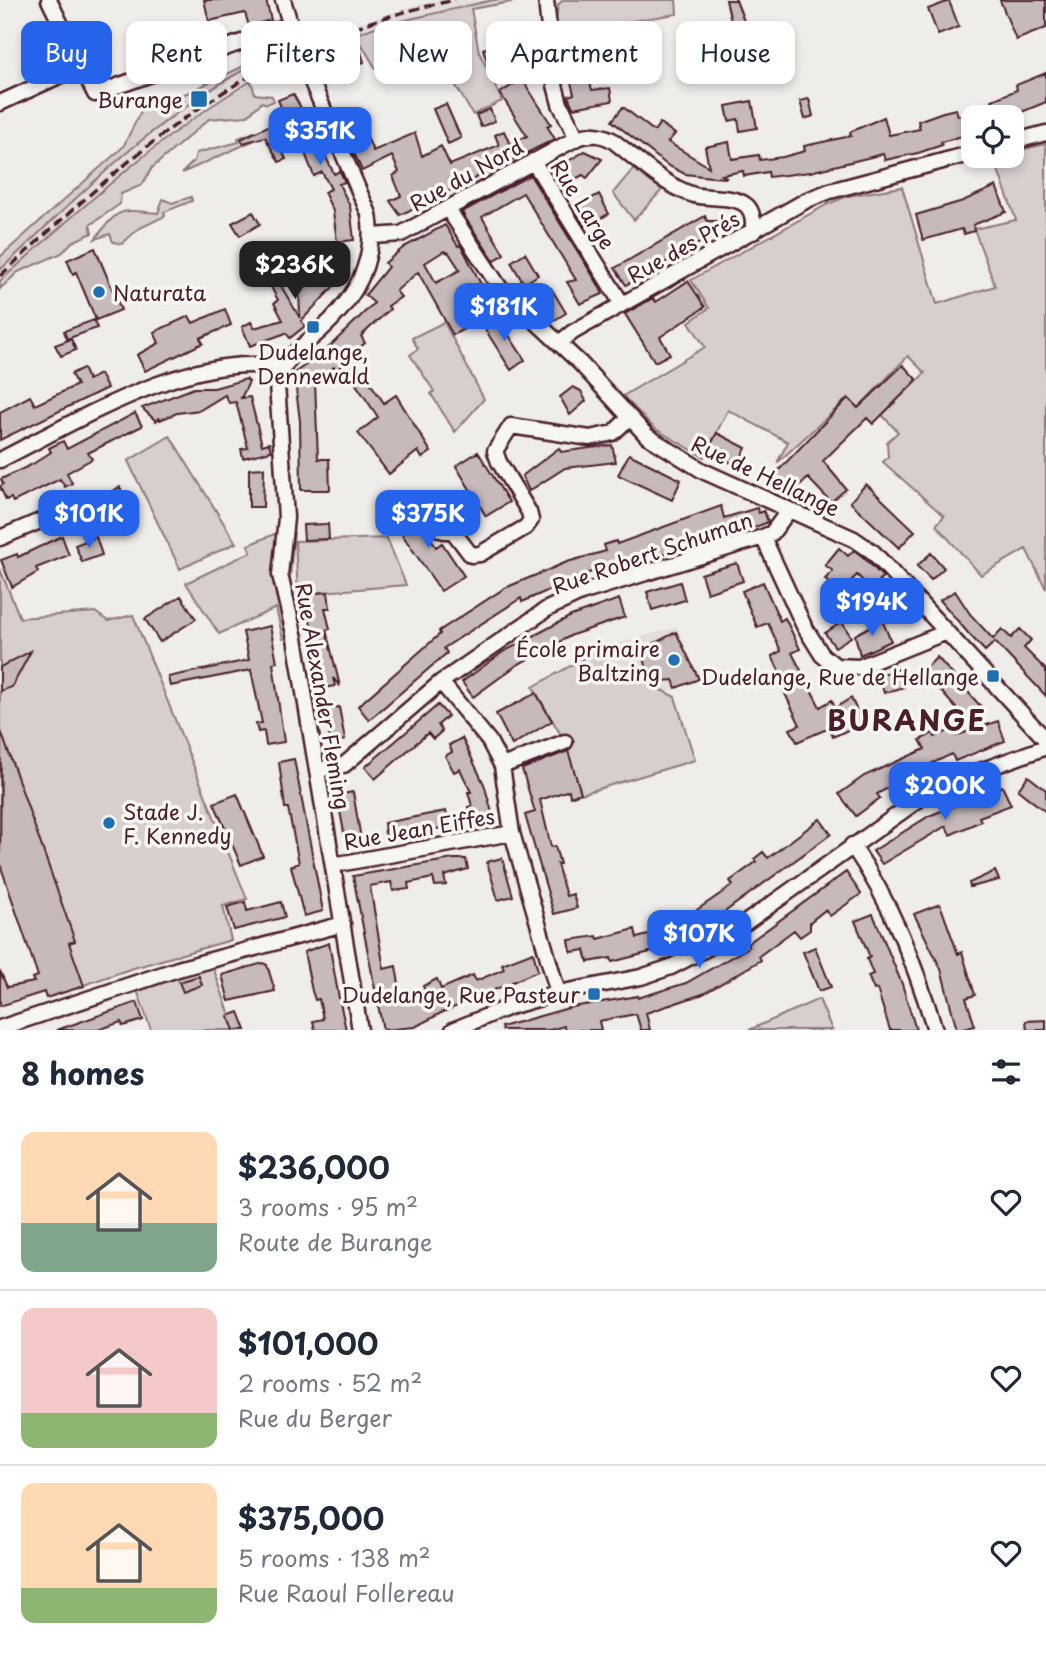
<!DOCTYPE html>
<html lang="en">
<head>
<meta charset="utf-8">
<style>
  body { margin:0; font-family:"Playpen Sans",sans-serif; background:#f2f2f3; color:#1f2937; height:100vh; display:flex; flex-direction:column; font-size:26px; white-space:nowrap }
  * { box-sizing:border-box; margin:0 }
  p { font-size:23px; color:#747a83 }
  .icon { flex:none; width:38px; height:38px; fill:none; stroke:currentColor; stroke-width:2; stroke-linecap:round; stroke-linejoin:round }
  .map { position:relative; height:1030px; overflow:hidden }
  .side { display:flex; flex-direction:column; background:#fff; flex:1 }
  .side>* { flex:none }
  .top-card { position:absolute; left:21px; top:21px; width:1004px; height:63px; display:flex; gap:14px }
  .controls { position:absolute; left:961px; top:105px; display:grid; gap:14px }
  .controls a { display:grid; place-items:center; width:63px; height:63px; border-radius:14px; background:#fff; box-shadow:0 4px 10px #0003; font-size:35px }
  .price { position:absolute; translate:-50% -60px; padding:0 16px; border-radius:14px; background:#2563eb; color:#fff; font-size:23px; line-height:46px; filter:drop-shadow(0 2px 4px #0008) }
  .price::after { content:''; position:absolute; left:50%; top:42px; width:21px; height:16px; margin-left:-10px; background:inherit; clip-path:polygon(0 0,100% 0,50% 100%) }
  .price.selected { background:#222; color:#fff }
  ul { padding:0; list-style:none }
  li { display:flex; align-items:center; gap:21px; height:175px; padding:0 21px }
  li+li { border-top:2px solid #e0e1e3 }
  li span { display:grid; place-items:center; flex:none; width:196px; height:140px; border-radius:14px; color:#555 }
  li>.icon { margin-inline-start:auto }
  span .icon { width:84px; height:84px; fill:#fffc; stroke-width:1 }
  li b { font-size:30px }
  h2 { display:flex; justify-content:space-between; align-items:center; height:84px; padding:0 21px; font-size:30px }
  .pill { padding:0 24px; border-radius:14px; background:#fff; box-shadow:0 4px 10px #0003; font-size:24px; line-height:63px }
  .pill.selected { background:#2563eb; color:#fff }
  .map>svg:first-child { display:block }
  .built { fill:#e3dedc }
  .green { fill:#d7cfce; stroke:#90777c; stroke-width:2 }
  .building { fill:#c6babb; stroke:#4a1f2b; stroke-width:2; fill-rule:evenodd }
  .lines { fill:none; stroke-linecap:round; stroke-linejoin:round }
  .minor-casing { stroke:#4a1f2b; stroke-width:19 }
  .minor { stroke:#f6f6f2; stroke-width:14 }
  .rail { stroke:#4a1f2b; stroke-width:3.5; stroke-dasharray:10 5; stroke-linecap:butt }
  .poi-dot { fill:#1f6fb2; stroke:#f6f6f2; stroke-width:2.5 }
  .labels { text-anchor:middle; dominant-baseline:central; stroke-width:7; stroke-linejoin:round; paint-order:stroke }
  .poi-label { font-size:21px; fill:#4a1f2b; stroke:#f6f6f2; text-anchor:end }
  .street-label { font-size:21px; fill:#4a1f2b; stroke:#f6f6f2 }
  .district-label { font-size:28px; font-weight:bold; letter-spacing:2px; fill:#4a1f2b; stroke:#f6f6f2 }
</style>
</head>
<body>
<div class="map">
<svg width="1046" height="1030" viewBox="0 0 1046 1030">
  <rect width="100%" height="100%" fill="#efedea"/>
  <filter id="ink" filterUnits="userSpaceOnUse"><feTurbulence type="fractalNoise" baseFrequency=".0143" numOctaves="2"/><feDisplacementMap in="SourceGraphic" scale="14" xChannelSelector="R" yChannelSelector="G"/><feConvolveMatrix kernelMatrix="1 2 1 2 8 2 1 2 1" color-interpolation-filters="sRGB"/></filter>
  <g filter="url(#ink)">
    <path class="built" d="M435,0H493L375,27L338,41L332,54L315,60L312,52L251,81L199,112L155,145L0,281V270L125,152L186,105L249,67L248,64L288,44Z
      M677,627L699,679L666,692L606,662L603,657L602,648Z"/>
    <path class="green" d="M493,0H523L471,9L479,52L502,101L473,115L443,64L382,79L362,45L332,54L338,41L375,27Z
      M563,0H676L677,14L554,33L558,5Z
      M248,64L249,67C151,120 76,199 0,270V257L123,147L142,109L189,92Z
      M251,81L255,94L272,96L274,101L267,104L262,102L247,116L209,119L152,168L142,185L121,194L120,204L90,225L92,233L72,242L62,253L18,272L0,289V281C81,209 158,136 251,81Z
      M254,132L257,139L182,173L194,161L196,153L239,142L238,138Z
      M1046,144V589L1026,549L981,575L936,525L944,516L883,462L888,457L887,442L898,432L882,415L925,373L908,356L858,408L848,398L777,463L788,442L728,410L704,457L654,428L623,396L705,347L689,322L709,308L691,280L828,204L848,196L902,187L937,304L995,286L974,229L1016,220L993,156H1012V152Z
      M633,169L662,190L634,220L613,193Z
      M191,197L192,201L164,212L165,216L138,229L122,244L113,242L110,234L95,239C121,206 118,210 158,213L163,199L172,203Z
      M444,322L484,399L455,432L431,394L434,391L410,355L418,349L412,338Z
      M170,436L236,543L180,569L128,461Z
      M289,528L294,533L290,578L294,595L286,598L295,638L283,639L276,608L219,634L186,583L251,552L248,545Z
      M387,538L406,585L298,594L295,541Z
      M0,569L20,618L95,612L108,621L133,615L247,899L223,906L231,940L130,969L46,998L0,862Z
      M602,648L606,662L675,697L695,760L581,794L565,742L533,687Z
      M213,967L235,1030H151L137,990Z
      M819,999L832,1030H749Z"/>
    <path class="building" d="M204,0H266L271,20L249,26L245,13L209,21Z
      M726,0H736L744,21L732,25Z
      M1000,0H1046V28L1016,40Z
      M949,1L959,27L938,35L928,9Z
      M535,27L542,52L489,68L483,49L521,38L519,32Z
      M359,46L364,62L352,66L350,59L335,64L332,54Z
      M586,67L592,90L610,88L612,101L573,108L568,96L574,94L568,71Z
      M1046,73V102L1019,113L1021,119L1012,123V117H999L992,100L1017,90L1016,85Z
      M522,79L551,124L547,126L555,139L549,142L400,215L390,201L401,196L393,176L399,172L392,156L362,171L344,130L361,123L373,151L415,133L422,156L441,146L450,165L499,145L495,135L504,131L510,144L527,136L500,93Z
      M293,94L316,134L311,136L318,154L323,151L334,174L340,171L345,182L339,184L350,206L354,240L337,242L333,211L324,192L331,189L322,172L314,176L299,138L295,140L278,100Z
      M809,99L813,116L805,119L800,101Z
      M752,101L757,128L740,131L738,119L729,121L726,106Z
      M446,104L461,138L448,144L433,109Z
      M623,107L654,131L660,123L675,134L668,142L709,167L705,147L729,142L732,159L759,155L760,160L783,157L805,151L804,146L851,136L850,132L884,117L889,135L920,129L918,121L943,112L956,109L958,116L973,110V133L941,142L942,145L918,153L885,160L883,154L810,172L769,177L768,172L744,176L743,171L722,175L727,178L711,177L685,174L667,165L612,121Z
      M490,109L495,121L481,127L476,115Z
      M270,125L286,159L279,162L265,137L243,143L241,139Z
      M585,151L602,159L587,178L583,175L561,186L552,171Z
      M530,175L598,284L603,294L580,304L567,282L576,280L523,193L482,217L504,254L494,261L466,219L462,212Z
      M996,186L1006,212L973,225L974,231L964,234L962,229L923,240L916,215L963,201Z
      M599,194L609,214L585,226L573,208Z
      M253,212L260,224L240,236L232,223Z
      M705,216L707,221H718L722,230L626,285L615,268Z
      M445,225L458,246L460,245L464,251L487,296L465,308L473,324L453,335L418,272L396,291L401,297L388,306L390,309L361,336L365,343L351,355L384,403L396,395L431,452L422,458L418,451L389,474L358,433L378,417L349,374L341,366L337,370L334,367L315,382L318,459H329L330,490H301L300,421L294,373L323,353L374,303L365,295L388,267L385,263L404,247ZM444,251L449,253L460,270L436,283L425,263Z
      M95,248L121,310L96,320L76,272L73,274L67,260Z
      M335,253L349,260L335,285L301,321L305,326L290,338L286,333L250,346L242,327L251,322L254,328L283,320L274,303L278,300L258,263L265,259L300,318L299,287L316,269L323,275Z
      M525,253L538,275L524,284L511,262Z
      M688,281L705,307L660,337L670,354L655,362L625,314L653,298L656,302Z
      M551,288L566,313L553,321L536,297Z
      M225,309L231,325L200,338L203,343L145,371L137,355L159,343L154,332L189,316L193,323Z
      M497,317L525,360L511,370L483,326Z
      M94,320L97,328L67,339L64,331Z
      M71,339L76,350L61,356L55,345Z
      M903,365L917,380L873,424L867,418L823,461L846,489L831,502L808,478L791,495L773,476L848,398L858,408Z
      M83,368L88,380L100,374L107,388L0,440V412L30,396L35,405L77,385L71,374Z
      M246,379L249,382L241,398L250,397L262,445L269,443L271,451L243,458L241,449L248,448L236,402L229,403L225,395L200,410L177,413L160,420L159,418L156,421L142,408L194,388H214Z
      M573,387L581,391L586,401L570,415L560,397Z
      M135,413L142,426L88,453L92,459L67,473L72,483L65,487L60,479L13,502L11,498L6,500L0,487L3,484L1,479L33,464L51,452L49,448L63,441L67,449Z
      M717,433L746,448L737,466L708,450Z
      M612,445L616,462L565,468L529,491L522,476L559,448L561,452Z
      M478,452L509,502L486,516L456,466Z
      M629,454L681,480L672,500L618,475Z
      M264,468L263,507H249V469Z
      M866,484L915,531L899,548L850,502Z
      M120,487L129,507L109,516L102,496Z
      M721,506L724,518L757,508L759,513L764,511L768,522L739,534L736,526L697,538L658,556L656,549L624,564L585,574L522,602L521,598L444,648L447,653L369,720L358,706L440,634L439,631L505,588L567,562L606,551L604,545L616,541L617,544Z
      M413,507L436,547L442,543L464,576L441,591L392,520Z
      M328,524L329,539L304,540L303,525Z
      M62,536L69,555L36,568L38,572L12,587L1,560L17,554L18,557Z
      M96,537L102,555L82,562L75,545Z
      M839,548L848,556L854,550L863,557L883,577L879,580L904,610L890,620L874,602L879,597L857,575L833,599L824,590L830,585L825,579L833,571L825,565Z
      M931,553L944,568L931,580L917,566Z
      M737,563L743,581L707,593L701,574Z
      M680,582L685,600L652,610L647,592Z
      M763,582L780,621L785,618L800,649L792,653L820,707L832,700L835,708L851,698L863,723L833,737L829,728L797,742L790,729L800,725L777,677L781,675L772,656L781,651L768,623L757,627L742,591Z
      M955,591L970,614L993,639L1002,629L1011,638L1020,629L1031,640L1024,648L1046,670V696L995,642L985,651L968,633L940,600Z
      M328,592L330,608H325L330,629L326,630L340,686L333,678L335,686L323,688L305,594Z
      M181,596L196,619L160,642L145,619Z
      M619,599L625,617L572,635L517,665L473,697L462,682L503,652L571,616Z
      M882,620L891,641L860,655L855,635Z
      M842,622L851,637L835,647L825,633Z
      M270,626L277,662L273,663L284,742L266,745L264,731L258,732L256,724L262,723L251,670L170,686L168,677L249,660L243,632Z
      M676,632L699,679L676,688L673,680L651,682L643,655L656,651L653,644Z
      M31,651L12,687L0,691V667Z
      M937,657L983,709L969,723L923,671Z
      M898,669L904,687L884,693L879,675Z
      M536,693L552,721L512,745L496,714Z
      M438,705L448,716L438,725L442,731L433,739L428,733L375,779L365,767Z
      M339,707L345,740L331,743L324,710Z
      M998,721L1005,741L955,761L952,754L907,775L908,777L877,794L880,798L856,816L839,794L864,776L925,749L920,740L933,733L935,737L967,723L955,736Z
      M1,731L75,941L69,943L84,986L46,998L44,992L0,1006V971L7,987L34,982L32,978L38,976L0,864Z
      M462,738L484,784L493,816L471,822L468,807L472,806L468,792H471L460,769L454,772L445,756L452,752L449,745Z
      M568,751L581,793L570,797L569,790L540,800L551,847L555,846L560,864H557L566,896L573,894L577,908L554,914L525,815L535,812L522,769Z
      M294,759L323,911L304,916L291,866L299,863L288,808H285L279,762Z
      M1028,776L1046,790V812L1018,790Z
      M1002,786L1011,805L979,817L981,821L950,835L946,826L882,864L873,851L929,816Z
      M353,792L361,839L346,843L337,795Z
      M237,794L263,856L241,865L214,803Z
      M446,811L450,827L388,836L385,834L384,823Z
      M820,819L831,834L689,938L687,934L652,947L654,951L612,962L611,958L588,962L585,950L571,952L569,940L597,936L598,939L635,929L637,938L659,932L657,926L673,919L675,925L733,885L730,881L756,862L754,859L763,852L768,858Z
      M502,858L513,896L498,900L487,862Z
      M453,859H466L468,869L444,876L446,885L435,886L433,878L408,883L409,889L393,891L391,882L370,886L384,969L396,966L402,1002L425,991L423,986L437,979L441,989L473,975L476,981L504,969L502,964L533,952L538,971L441,1013L415,1027L383,1030L353,876Z
      M995,871L999,880L970,887L969,883Z
      M846,872L861,894L830,916L825,910L810,922V930L800,937L794,930L759,956L761,960L703,994L646,1013L650,1030H641L636,1014L599,1021L601,1030H565L564,1026L550,1030H502L501,1027L572,1007L638,996V998L686,983L749,947L747,944Z
      M245,902L247,911L281,902L285,917L234,930L227,907Z
      M940,904L958,954L962,952L975,995L966,998L975,1026L960,1030H957L941,969L914,914Z
      M873,914L902,984L916,1030H890L877,989L874,990L868,976L873,974L867,959L870,957L855,921Z
      M329,943L338,993L346,1030H315L313,1021L323,1019L319,999L315,1000L312,991L304,952Z
      M815,947L831,987L819,991L803,952Z
      M263,963L267,965L275,991L229,1001L222,975Z
      M199,976L202,985L183,992L179,982Z
      M137,1002L143,1020L123,1026L121,1022L98,1030H57Z
      M239,1012L246,1030H234L228,1016Z
      M1046,1020V1030H1027L1026,1021Z"/>
    <g class="lines">
      <g class="minor-casing">
        <path id="minor" d="M49,0L95,94L290,25
          M283,0L298,50L369,214C377,261 355,299 321,330C301,348 285,356 277,384L286,518L280,575L295,638L360,1030
          M546,0L555,85L560,104L577,138
          M0,103L81,66
          M1012,142L1046,133
          M533,161L622,304
          M448,209L500,288L580,363L647,436L703,471L854,539L873,552L1046,740
          M373,236L401,234L577,138C590,134 599,133 612,140C636,158 664,186 694,195C709,199 735,195 747,206C754,213 753,223 753,232
          M559,343L573,332L807,200L830,191L973,153
          M0,460C77,421 194,349 282,368
          M434 519a12 12 0 1 1 24 0a12 12 0 1 1-24 0Z
          M452,530L471,555L480,554L526,527L531,520L529,512L499,462L495,451L511,426L590,438L613,433L628,419
          M763,537L804,626L822,655L836,666L859,667L944,633
          M0,538L61,512L83,515
          M441,682L489,741L502,766L512,833L558,993
          M502,766L565,742
          M318,770L344,765L441,682L547,609L581,593L763,537L772,533L789,510
          M852,845C891,902 915,964 935,1030
          M333,865L512,833
          M0,1028L178,969L343,924
          M453,1030L509,1007L558,993L641,977L671,967L717,943L921,798L969,775L1046,747"/>
      </g>
      <use href="#minor" class="minor"/>
      <path class="rail" d="M0,276C146,142 253,41 455,0"/>
    </g>
  </g>
  <g class="poi-dot">
    <rect x="190" y="90" width="18" height="18" rx="3.5"/>
    <circle cx="99" cy="292" r="7"/>
    <rect x="306" y="320" width="14" height="14" rx="3.5"/>
    <circle cx="674" cy="660" r="7"/>
    <rect x="986" y="669" width="14" height="14" rx="3.5"/>
    <circle cx="109" cy="823" r="7"/>
    <rect x="587" y="987" width="14" height="14" rx="3.5"/>
  </g>
  <g class="labels">
    <g class="poi-label">
      <text x="183" y="99">Burange</text>
      <text x="113" y="292" text-anchor="start">Naturata</text>
      <text x="313" y="351" text-anchor="middle">Dudelange,<tspan x="313" dy="24">Dennewald</tspan></text>
      <text x="660" y="648">École primaire<tspan x="660" dy="24">Baltzing</tspan></text>
      <text x="979" y="676">Dudelange, Rue de Hellange</text>
      <text x="123" y="811" text-anchor="start">Stade J.<tspan x="123" dy="24">F. Kennedy</tspan></text>
      <text x="580" y="994">Dudelange, Rue Pasteur</text>
    </g>
    <g class="street-label">
      <text transform="translate(466 174) rotate(-29)">Rue du Nord</text>
      <text transform="translate(584 204) rotate(58)">Rue Large</text>
      <text transform="translate(683 246) rotate(-29)">Rue des Prés</text>
      <text transform="translate(766 475) rotate(25)">Rue de Hellange</text>
      <text transform="translate(652 552) rotate(-19)">Rue Robert Schuman</text>
      <text transform="translate(324 696) rotate(80)">Rue Alexander Fleming</text>
      <text transform="translate(419 828) rotate(-10)">Rue Jean Eiffes</text>
    </g>
    <g class="district-label">
      <text x="907" y="719">BURANGE</text>
    </g>
  </g>
</svg>
<div class="controls">
<a><svg class="icon" aria-label="locate" viewBox="0 0 24 24"><circle cx="12" cy="12" r="6"/><path d="M12 2v4M12 18v4M2 12h4M18 12h4"/></svg></a>
</div>
<b class="price" style="left:320px;top:167px">$351K</b>
<b class="price selected" style="left:295px;top:301px">$236K</b>
<b class="price" style="left:504px;top:343px">$181K</b>
<b class="price" style="left:89px;top:550px">$101K</b>
<b class="price" style="left:428px;top:550px">$375K</b>
<b class="price" style="left:872px;top:638px">$194K</b>
<b class="price" style="left:945px;top:822px">$200K</b>
<b class="price" style="left:699px;top:970px">$107K</b>
<div class="top-card">
<a class="pill selected">Buy</a>
<a class="pill">Rent</a>
<a class="pill">Filters</a>
<a class="pill">New</a>
<a class="pill">Apartment</a>
<a class="pill">House</a>
</div>
</div>
<section class="side">
<h2>8 homes<svg class="icon" aria-label="filters" viewBox="0 0 24 24"><path d="M4 7h16M4 17h16"/><circle cx="9" cy="7" r="2"/><circle cx="15" cy="17" r="2"/></svg></h2>
<ul>
<li><span style="background:linear-gradient(#ffd9b3 65%,#7fa58c 0)"><svg class="icon" aria-label="home" viewBox="0 0 24 24"><path d="M3 11l9-7 9 7M6 9v11h12V9"/></svg></span><div><b>$236,000</b><p>3 rooms · 95 m²</p><p>Route de Burange</p></div><svg class="icon" aria-label="heart" viewBox="0 0 24 24"><path d="M12 20l-8-8c-3-5 5-10 8-4 3-6 11-1 8 4z"/></svg></li>
<li><span style="background:linear-gradient(#f6c9c9 75%,#8fb573 0)"><svg class="icon" aria-label="home" viewBox="0 0 24 24"><path d="M3 11l9-7 9 7M6 9v11h12V9"/></svg></span><div><b>$101,000</b><p>2 rooms · 52 m²</p><p>Rue du Berger</p></div><svg class="icon" aria-label="heart" viewBox="0 0 24 24"><path d="M12 20l-8-8c-3-5 5-10 8-4 3-6 11-1 8 4z"/></svg></li>
<li><span style="background:linear-gradient(#ffd9b3 75%,#8fb573 0)"><svg class="icon" aria-label="home" viewBox="0 0 24 24"><path d="M3 11l9-7 9 7M6 9v11h12V9"/></svg></span><div><b>$375,000</b><p>5 rooms · 138 m²</p><p>Rue Raoul Follereau</p></div><svg class="icon" aria-label="heart" viewBox="0 0 24 24"><path d="M12 20l-8-8c-3-5 5-10 8-4 3-6 11-1 8 4z"/></svg></li>
</ul>
</section>
</body>
</html>
